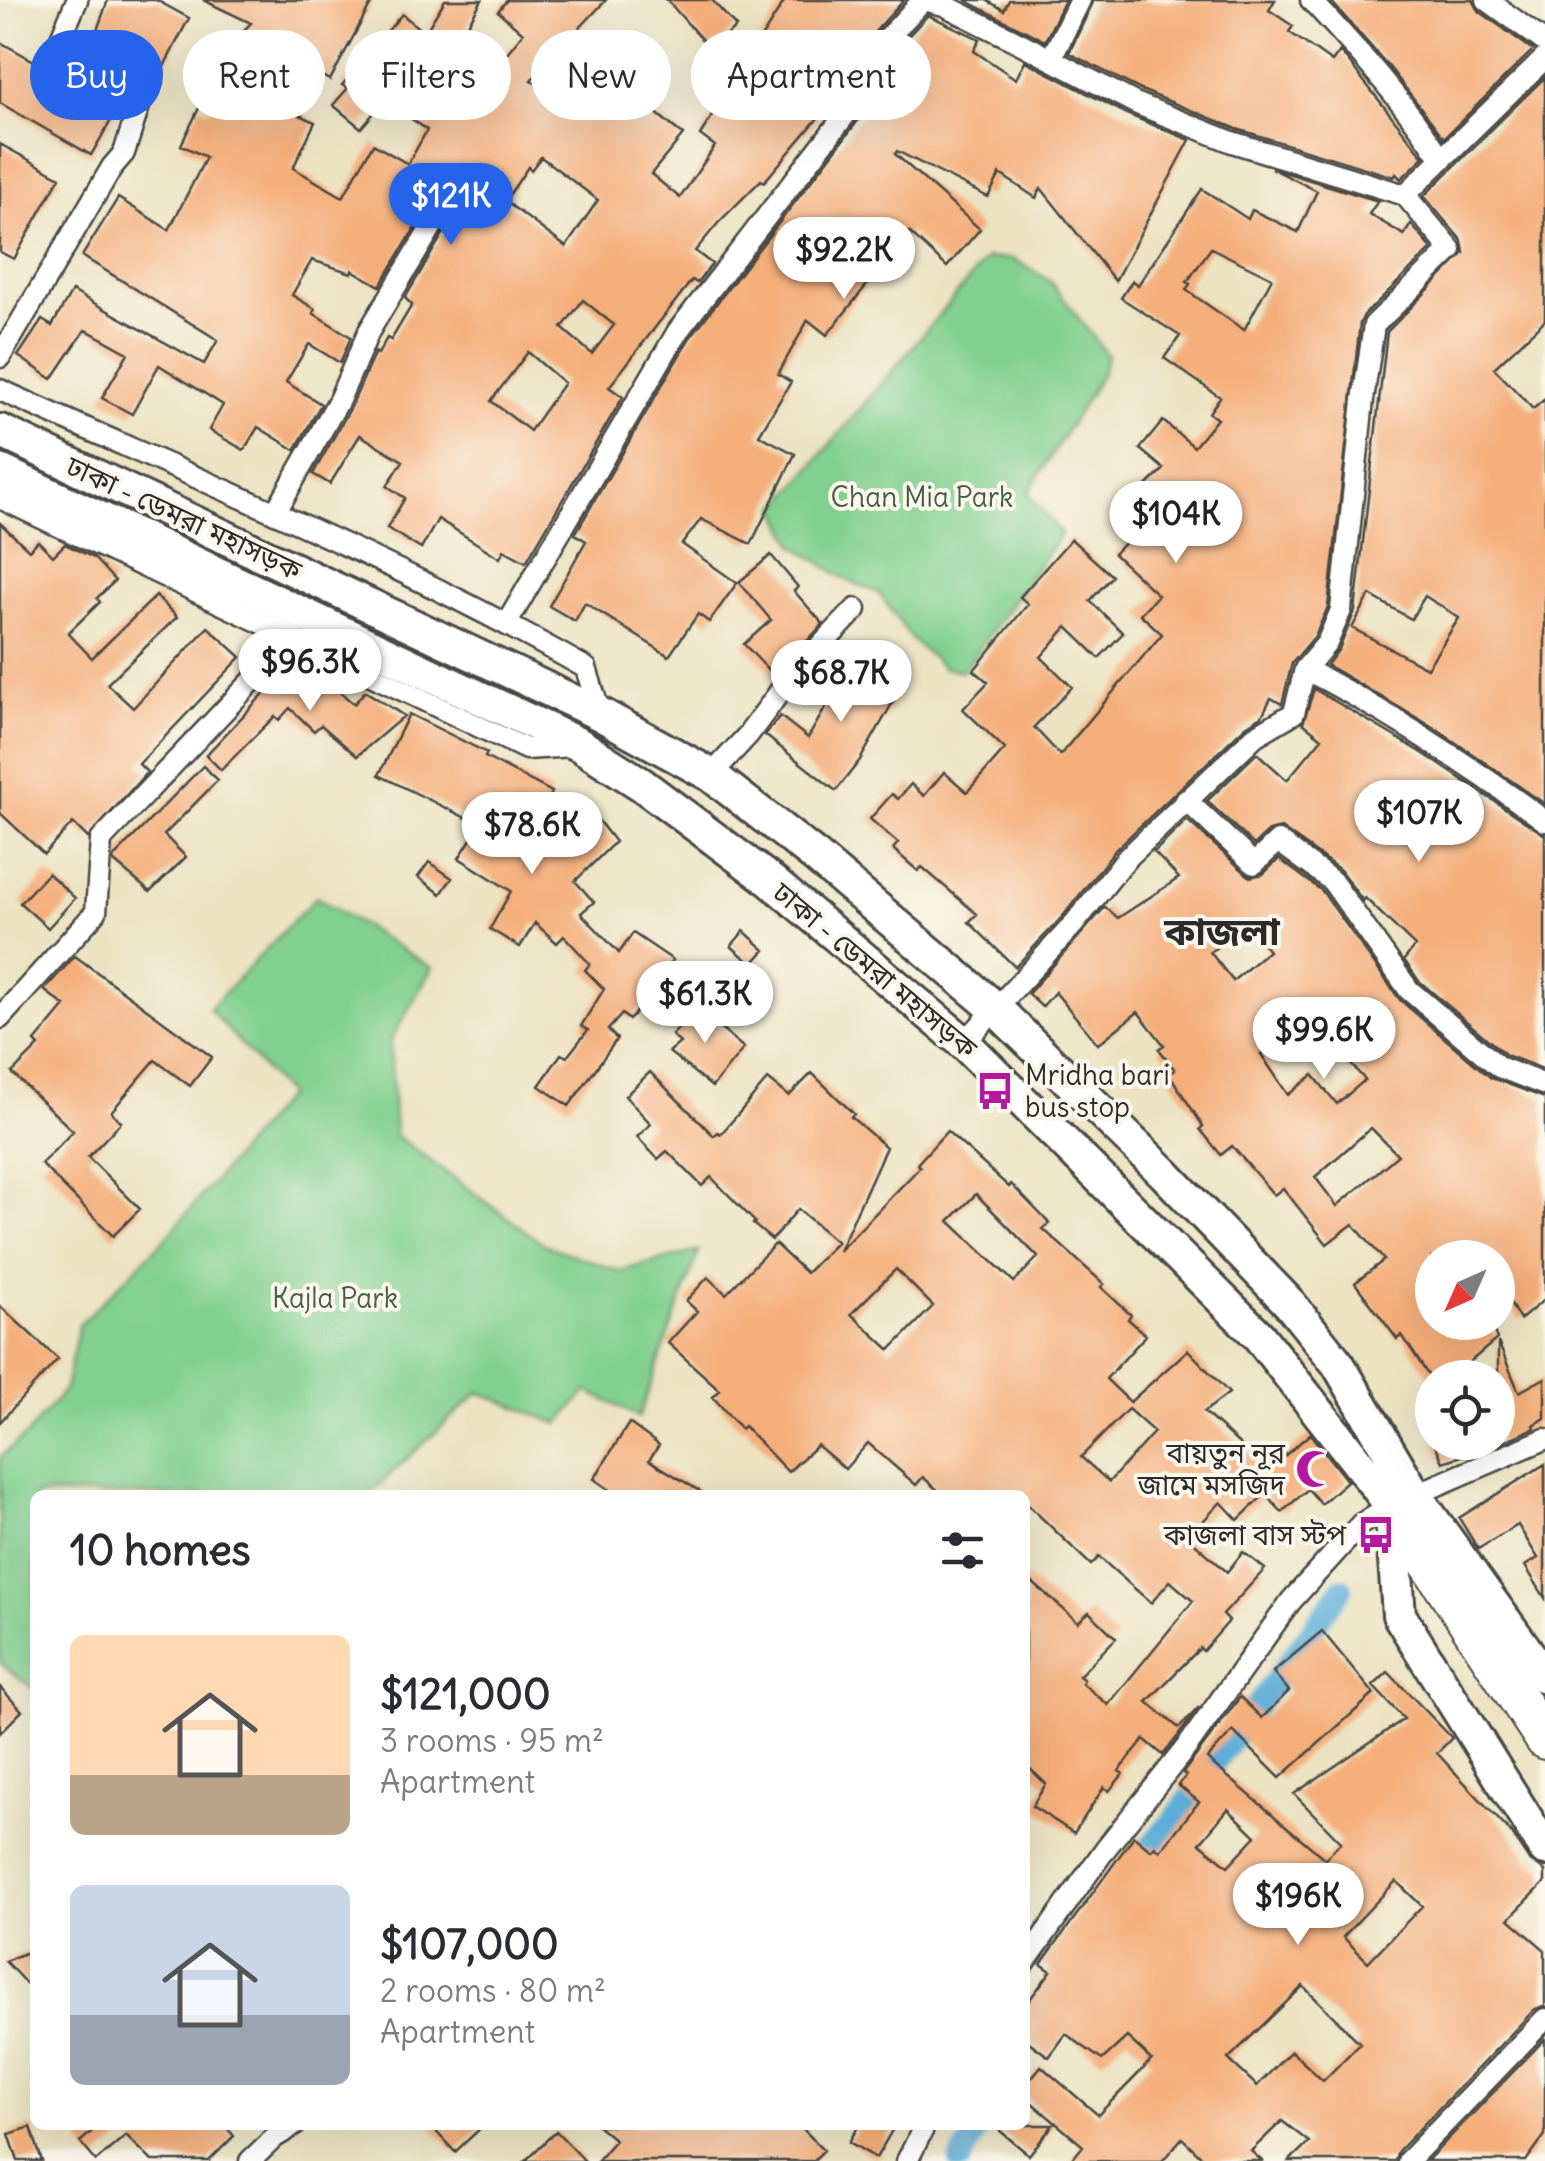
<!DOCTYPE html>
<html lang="en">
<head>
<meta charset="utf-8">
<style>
  body { margin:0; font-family:Delius,"Noto Sans Bengali",sans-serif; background:#f2f2f3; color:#2b2b33; height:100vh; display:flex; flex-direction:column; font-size:38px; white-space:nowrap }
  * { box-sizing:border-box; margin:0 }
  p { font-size:32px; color:#7c7c81 }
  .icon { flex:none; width:55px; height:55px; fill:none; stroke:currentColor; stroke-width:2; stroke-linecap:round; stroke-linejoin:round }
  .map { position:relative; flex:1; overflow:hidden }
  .panel { position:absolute; left:30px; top:1490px; width:1000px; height:640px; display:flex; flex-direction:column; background:#fff; border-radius:15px; box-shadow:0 10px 40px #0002 }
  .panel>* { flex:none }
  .top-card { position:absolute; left:30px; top:30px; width:1000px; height:90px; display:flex; gap:20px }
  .needle { width:65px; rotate:225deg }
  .fabs { position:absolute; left:1415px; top:1240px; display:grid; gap:20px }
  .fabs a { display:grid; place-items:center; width:100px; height:100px; border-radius:50%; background:#fff; box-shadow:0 10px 40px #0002; font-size:50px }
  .price { position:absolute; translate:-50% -85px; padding:0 22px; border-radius:35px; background:#fff; color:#222; font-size:32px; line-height:65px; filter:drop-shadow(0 2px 5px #0008) }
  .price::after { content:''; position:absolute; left:50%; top:60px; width:30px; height:22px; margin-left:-15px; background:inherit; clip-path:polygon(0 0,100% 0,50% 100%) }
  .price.selected { background:#2563eb; color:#fff }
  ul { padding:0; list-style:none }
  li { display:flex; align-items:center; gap:30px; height:250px; padding:0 40px }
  li span { display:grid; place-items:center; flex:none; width:280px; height:200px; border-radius:15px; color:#555 }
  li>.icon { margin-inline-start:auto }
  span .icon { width:120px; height:120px; fill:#fffc; stroke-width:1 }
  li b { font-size:42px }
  h2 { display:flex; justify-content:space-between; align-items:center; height:120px; padding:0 40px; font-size:42px }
  .tag { padding:0 35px; border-radius:45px; background:#fff; box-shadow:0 10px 40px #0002; font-size:35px; line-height:90px }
  .tag.selected { background:#2563eb; color:#fff }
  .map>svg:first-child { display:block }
  .green { fill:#81d08f; stroke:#567e5d; stroke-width:2.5 }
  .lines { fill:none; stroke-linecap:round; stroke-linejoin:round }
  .canal { stroke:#5cadd7; stroke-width:22 }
  .building { fill:#f4ae7a; fill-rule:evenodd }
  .street-casing { stroke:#484742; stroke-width:25 }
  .primary-casing { stroke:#484742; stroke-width:38 }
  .highway-casing { stroke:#484742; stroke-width:42 }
  .street { stroke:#fff; stroke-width:20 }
  .primary { stroke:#fff; stroke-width:32 }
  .highway { stroke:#fff; stroke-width:38 }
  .labels { text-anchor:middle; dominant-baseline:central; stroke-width:8; stroke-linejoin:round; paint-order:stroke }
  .park-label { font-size:28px; fill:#455d49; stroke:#fbf7ec }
  .street-label { font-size:28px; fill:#2b2b2b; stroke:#fbf7ec }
  .poi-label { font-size:28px; fill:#2b2b2b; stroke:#fbf7ec; text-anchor:end }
  .district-label { font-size:38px; font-weight:bold; fill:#2b2b2b; stroke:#fbf7ec }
</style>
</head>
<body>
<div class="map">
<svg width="1545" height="2161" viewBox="0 0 1545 2161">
  <rect width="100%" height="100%" fill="#fbf7ec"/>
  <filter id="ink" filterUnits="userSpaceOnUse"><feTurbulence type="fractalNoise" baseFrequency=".01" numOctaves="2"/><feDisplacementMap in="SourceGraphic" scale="20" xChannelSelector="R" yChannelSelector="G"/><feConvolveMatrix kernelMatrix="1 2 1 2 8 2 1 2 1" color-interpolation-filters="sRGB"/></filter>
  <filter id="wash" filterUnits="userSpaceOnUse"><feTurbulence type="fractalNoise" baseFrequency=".0048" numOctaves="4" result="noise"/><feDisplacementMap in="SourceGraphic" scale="40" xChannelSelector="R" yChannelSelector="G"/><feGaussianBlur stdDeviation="2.25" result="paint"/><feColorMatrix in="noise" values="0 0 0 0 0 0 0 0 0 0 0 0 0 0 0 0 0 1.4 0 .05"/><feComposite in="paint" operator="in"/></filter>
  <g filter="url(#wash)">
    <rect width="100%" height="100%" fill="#ece3c2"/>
    <path class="green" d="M987,258L1013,259L1050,281L1107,355L1102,373L1028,493L1061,534L963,671L944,668L912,640L879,593L845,579L795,546L777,508Z
      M316,897L432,968L390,1042L395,1135L545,1245L619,1271L699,1251L639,1417L587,1391L559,1424L479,1392L368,1495H35V1690L0,1663V1457L28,1434L65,1389L79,1325L165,1239L287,1095L209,1009Z"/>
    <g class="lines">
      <path class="canal" d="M1130,1868L1176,1816L1342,1588
        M960,2161L980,2125"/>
    </g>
    <g id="blocks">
      <path class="building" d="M108,0H156L189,18L157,80L120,61L93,41Z
        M203,0H373L330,80L278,55L255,79L278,92L272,102L315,122L293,168L343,197L373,144L408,164L427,130L385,100L361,128L333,105L348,88L342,85L402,14L429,37L403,69L455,104L478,77L461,64L476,45L499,63L523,33L498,11L507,0H606L531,80L575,110L612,65L608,61L627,42L658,71L638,98L683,135L651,174L680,198L715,146L700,135L785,0H904L858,50L850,86L838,102L834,99L764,182L761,180L719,222L695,251L712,264L697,283L692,280L609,387L623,397L526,562L504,550L500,558L438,519L421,549L387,528L405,498L387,486L403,461L360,435L330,484L313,474L351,407L375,352L378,354L387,338L391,340L412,305L405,298L446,229V217L440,211H428L423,215L380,286L352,270L351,273L312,260L292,295L315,309L313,313L351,337L340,363L309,344L286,382L321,404L295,450L258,427L244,450L209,430L223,405L159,365L132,414L102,398L128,353L88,331L85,330L52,379L18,356L42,320L52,326L72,291L204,364L218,340L82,256L118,198L169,230L206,157L181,145L200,106L209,111L245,47L233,41L251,23ZM541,157L598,200L566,247L505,201L528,167L531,170ZM583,300L614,325L592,354L562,328ZM528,352L564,383L530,431L491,401Z
        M445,0H482L457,43L429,26Z
        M667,0H712L736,27L711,50Z
        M965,0H986L1004,10L1009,0H1065L1045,41Z
        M1094,0H1275L1269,10L1293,26L1289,32L1332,62L1340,51L1424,157L1401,179L1396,174L1394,177L1237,129L1141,90L1069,53Z
        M1330,0H1473L1479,11L1533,50L1444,138L1390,68Z
        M928,15L980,39L974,51L1016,79L1025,61L1129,115L1190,140L1115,281L1041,188L1036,198L1000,174L988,197L897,151L895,154L980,229L947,267L909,232L827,335L808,320L778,374L791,382L759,435L795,454L751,544L701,519L682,544L737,583L709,622L698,614L669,656L585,603L575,621L549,606L586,541L575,534L689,339L874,100L882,64Z
        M0,42L36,62L39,56L80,80L84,68L108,86L105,94L121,103L91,155L0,103Z
        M1545,77V320L1494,368L1533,409L1545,399V804L1436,729L1327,665L1339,649L1355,611L1387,332L1464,253L1462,241L1424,196ZM1370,595L1411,619L1425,596L1459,618L1427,668L1352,628Z
        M0,144L60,177L14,259L0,252Z
        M1271,168L1378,201L1369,214L1404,235L1411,224L1432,249L1364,315L1360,323L1328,607L1315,636L1292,663L1282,704L1271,698L1262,716L1246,726L1116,849L1063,916L1015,967L969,922L977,914L922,867L918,871L893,849L898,843L870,819L892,794L898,799L911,784L924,796L944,772L967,792L1005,749L963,709L988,682L974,670L1028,604L1020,597L1071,539L1112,576L1090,601L1123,633L1099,658L1067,627L1041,657L1072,687L1034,727L1060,755L1162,634L1140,614L1158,595L1114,554L1135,532L1117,515L1164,469L1140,449L1163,421L1194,447L1217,419L1209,413L1220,397L1164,358L1180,336L1121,298L1132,281L1138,285L1202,189L1248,219L1252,210L1298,232L1317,191ZM1211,248L1272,278L1244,330L1186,290L1190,284L1187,282Z
        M0,523L29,550L38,541L53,556L65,544L94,558L115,581L97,598L100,602L68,633L92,658L156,596L177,617L107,684L133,708L208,627L241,657L139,764L147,772L88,838L73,823L44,854L0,813Z
        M771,555L798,587L794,591L823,624L774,676L744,644L771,620L739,582Z
        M856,655L902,686L860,760L836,791L765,735L780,716L808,738Z
        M302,658L327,674L323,678L354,704L365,691L404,716L357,756L321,725L314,731L290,708L279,720L275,716L221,770L206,755L274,683L277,686Z
        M1314,689L1421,752L1545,835V1070L1506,1055L1419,981L1404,960L1415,946L1365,898L1363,901L1340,870L1281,828L1269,831L1254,845L1207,801L1257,753L1287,780L1322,738L1303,723Z
        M409,714L487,753L485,757L552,792L547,802L581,830L594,815L615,842L575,881L594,902L581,913L619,953L633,933L673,960L633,1016L629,1020L622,1014L608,1030L617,1039L569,1106L539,1086L561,1054L567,1057L588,1030L581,1026L604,989L585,970L590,964L564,936L557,943L535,923L520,947L490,929L511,891L459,858L480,825L379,775Z
        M203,766L218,780L164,835L186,857L150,892L113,861L114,857Z
        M1187,820L1250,877L1263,874L1279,859L1322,891L1400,1000L1491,1078L1545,1098V1299L1520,1320L1498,1282V1258H1484L1480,1251L1466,1258H1432V1322H1490L1497,1339L1451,1378H1430L1402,1335L1397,1339L1355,1283L1384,1260L1353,1224L1327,1244L1283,1188L1274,1195L1232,1146L1221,1155L1200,1129L1203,1126L1169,1074L1175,1070L1159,1049L1164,1045L1138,1012L1098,1044L1055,992L1042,1007L1028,994L1105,907L1118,918L1179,878L1154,852ZM1248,925L1268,951L1233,981L1210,952ZM1296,1028L1323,1065L1340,1052L1365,1080L1337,1104L1313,1075L1288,1095L1261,1054ZM1371,1128L1398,1155L1337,1206L1315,1177Z
        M429,862L452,878L441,894L418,877Z
        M48,873L75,898L48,928L20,903Z
        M744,931L765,950L752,964L731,946Z
        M75,956L212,1057L190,1086L155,1060L111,1112L121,1122L88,1157L140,1209L113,1236L41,1164L73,1131L12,1073L39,1046L35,1042L65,1006L44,990Z
        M704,1002L717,1015L711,1021L744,1048L712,1087L669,1052L680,1043L672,1035Z
        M650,1072L714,1136L718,1132L721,1134L768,1079L789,1096L812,1073L854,1114L851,1117L886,1147L839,1251L920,1167L917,1164L947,1131L1009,1187L1011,1184L1049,1223L1043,1229L1104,1284L1101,1287L1131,1315L1128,1319L1146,1335L1106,1379L1130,1402L1188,1350L1229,1393L1204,1412L1268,1470L1310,1434L1347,1481L1321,1504L1308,1489L1282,1512L1265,1494L1238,1520L1221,1502L1188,1537L1227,1572L1243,1552L1265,1569L1223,1615L1229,1621L1203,1651L1200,1648L1147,1702L1179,1728L1199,1707L1178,1736L1163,1755L1144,1739L1119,1771L1123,1774L1109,1791L1104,1787L1074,1833L1032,1806L1046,1784L1025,1764V1576L1078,1622L1089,1612L1116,1638L1079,1676L1084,1680L1082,1683L1108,1705L1193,1601L1170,1581L1151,1603L1099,1557L1091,1565L1025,1502V1495H943L923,1477L916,1485L868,1443L845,1469L817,1445L788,1472L744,1426L741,1429L713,1397L720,1390L668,1343L697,1311L686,1301L708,1277L726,1294L775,1244L806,1273L837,1242L798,1209L772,1240L753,1224L755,1222L711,1177L702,1186L667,1151L658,1159L637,1137L651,1124L625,1096ZM976,1194L1038,1257L1014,1282L949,1221ZM896,1269L933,1306L890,1350L851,1314ZM1128,1409L1154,1432L1109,1482L1081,1457Z
        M0,1306L58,1359L0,1422Z
        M1498,1342L1519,1392L1545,1378V1418L1534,1425L1535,1428L1498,1444Z
        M629,1423L659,1445L649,1460L706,1495H617L594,1479Z
        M1434,1442H1490L1491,1447L1443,1462Z
        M1545,1464V1598L1525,1566L1538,1558L1518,1525L1478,1549L1459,1518Z
        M1322,1631L1374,1694L1280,1778L1233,1731L1207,1759L1325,1859L1341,1842L1294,1794L1404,1719L1373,1686L1388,1672L1452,1738L1437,1753L1511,1833L1529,1860L1545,1871V1882L1509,1919L1545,1950V2006L1535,2009L1398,2151L1395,2161H1289L1309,2142L1282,2121L1251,2151L1262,2161H1206L1182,2138L1162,2161H1071L1083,2146L1025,2097V2086L1041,2066L1098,2115L1152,2060L1127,2037L1102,2060L1066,2034L1049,2057L1025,2039V2006L1051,1971L1041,1964L1134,1836L1151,1850L1155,1846L1160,1851L1199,1802L1178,1785L1186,1776L1183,1773L1240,1697L1262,1718L1289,1691L1273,1672ZM1228,1809L1256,1836L1228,1866L1200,1843ZM1396,1881L1422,1906L1368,1962L1343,1937ZM1303,1986L1360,2043L1323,2081L1291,2051L1257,2086L1228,2059Z
        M0,1687L22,1711L0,1733Z
        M27,1952L35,1960V1993L5,1961Z
        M1545,2039V2135L1526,2161H1427Z
        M99,2125H224L234,2136L209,2161H152L126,2135L96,2161L80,2142Z
        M430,2125H484L455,2152Z
        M597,2125H799L824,2150L813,2161H597L615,2140Z
        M859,2125H895L876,2158L849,2142Z
        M993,2125H1053L1029,2155Z
        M31,2127L42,2161H18L9,2134Z
        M556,2131L585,2161H525Z"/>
    </g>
  </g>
  <g filter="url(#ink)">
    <use href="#blocks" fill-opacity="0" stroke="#484742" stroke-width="2.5"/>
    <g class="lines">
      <g class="street-casing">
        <path id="street" d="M924,0L944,5L1014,40L1135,103L1232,142L1405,195L1451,250L1374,325L1363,400L1341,610L1327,643L1305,669L1294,713L1255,736L1126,859L1073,925L964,1043
          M1311,0C1358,50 1404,102 1442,159
          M1487,0L1545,42
          M1051,59L1080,0
          M1405,195L1545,58
          M0,357L112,167L124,153L139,106L129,84L62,35L77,0
          M0,390C197,479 398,561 586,668L600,714
          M0,498L526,749L573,746
          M275,513L339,400L369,331L434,223
          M507,623L678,331L863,92L869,58L923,0
          M1305,669C1389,712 1469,765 1545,821
          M711,775L748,735L790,678L856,609
          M1186,800L1254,864L1278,841L1332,881L1409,990L1499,1067L1545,1085
          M0,1018L96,912L101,840L294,637
          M1025,1962L1106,1848L1189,1744L1291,1601L1361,1524L1391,1505L1545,1439
          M250,2161L275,2137L295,2125
          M907,2161L925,2125
          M1408,2161L1545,2019"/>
      </g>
      <g class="primary-casing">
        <path id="primary" d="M0,431L600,714L711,775L815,856L996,1009L1164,1173L1290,1304L1338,1364L1415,1495L1545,1677
          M0,471L580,745L641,784L771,881L964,1043L1258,1335L1391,1505L1399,1615L1545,1849"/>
      </g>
      <g class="highway-casing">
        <path id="highway" d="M1391,1505L1545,1740"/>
      </g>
      <use href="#street" class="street"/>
      <use href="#primary" class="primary"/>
      <use href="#highway" class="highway"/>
    </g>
  </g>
  <defs>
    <g id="bus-bare" transform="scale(3)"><path d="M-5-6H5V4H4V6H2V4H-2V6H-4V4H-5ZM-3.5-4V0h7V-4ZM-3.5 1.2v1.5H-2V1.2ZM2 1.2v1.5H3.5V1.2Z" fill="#b5179e" stroke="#fbf7ec" stroke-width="2.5" paint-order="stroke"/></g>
    <g id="mosque-bare" transform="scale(3)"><path d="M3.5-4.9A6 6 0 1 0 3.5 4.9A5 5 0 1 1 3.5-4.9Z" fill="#b5179e" stroke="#fbf7ec" stroke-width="2.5" paint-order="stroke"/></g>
  </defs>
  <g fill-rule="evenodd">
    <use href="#bus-bare" x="995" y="1091"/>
    <use href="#mosque-bare" x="1315" y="1469"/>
    <use href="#bus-bare" x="1376" y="1535"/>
  </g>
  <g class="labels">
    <g class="park-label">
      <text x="922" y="497">Chan Mia Park</text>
      <text x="335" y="1298">Kajla Park</text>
    </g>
    <g class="street-label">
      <text transform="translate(184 518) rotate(25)">ঢাকা - ডেমরা মহাসড়ক</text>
      <text transform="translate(875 970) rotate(40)">ঢাকা - ডেমরা মহাসড়ক</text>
    </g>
    <g class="poi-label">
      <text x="1025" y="1075" text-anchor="start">Mridha bari<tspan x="1025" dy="32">bus stop</tspan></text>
      <text x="1285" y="1453">বায়তুন নূর<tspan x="1285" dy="32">জামে মসজিদ</tspan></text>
      <text x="1346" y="1535">কাজলা বাস স্টপ</text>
    </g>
    <g class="district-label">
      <text x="1222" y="931">কাজলা</text>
    </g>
  </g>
</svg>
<div class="fabs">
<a><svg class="needle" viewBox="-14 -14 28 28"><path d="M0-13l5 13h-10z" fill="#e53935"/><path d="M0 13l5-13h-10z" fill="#7c7c81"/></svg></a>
<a><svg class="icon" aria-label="locate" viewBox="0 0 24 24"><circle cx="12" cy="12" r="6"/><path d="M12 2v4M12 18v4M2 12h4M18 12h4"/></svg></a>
</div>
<b class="price selected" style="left:451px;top:248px">$121K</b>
<b class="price" style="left:844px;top:302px">$92.2K</b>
<b class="price" style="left:1176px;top:566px">$104K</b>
<b class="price" style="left:310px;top:714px">$96.3K</b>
<b class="price" style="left:841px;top:725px">$68.7K</b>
<b class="price" style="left:1419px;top:865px">$107K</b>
<b class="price" style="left:532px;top:877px">$78.6K</b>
<b class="price" style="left:705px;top:1046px">$61.3K</b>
<b class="price" style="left:1324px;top:1082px">$99.6K</b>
<b class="price" style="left:1298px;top:1948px">$196K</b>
<div class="top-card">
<a class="tag selected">Buy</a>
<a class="tag">Rent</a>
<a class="tag">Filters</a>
<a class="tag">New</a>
<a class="tag">Apartment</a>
</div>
<section class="panel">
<h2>10 homes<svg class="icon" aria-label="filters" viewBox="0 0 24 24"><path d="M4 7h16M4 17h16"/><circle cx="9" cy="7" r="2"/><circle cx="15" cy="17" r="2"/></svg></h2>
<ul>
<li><span style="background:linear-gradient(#ffd9b3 70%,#b9a48a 0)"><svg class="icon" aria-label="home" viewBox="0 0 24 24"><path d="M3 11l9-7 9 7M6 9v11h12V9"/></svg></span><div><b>$121,000</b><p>3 rooms · 95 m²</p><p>Apartment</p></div></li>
<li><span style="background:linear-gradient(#c9d6e8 65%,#9aa5b1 0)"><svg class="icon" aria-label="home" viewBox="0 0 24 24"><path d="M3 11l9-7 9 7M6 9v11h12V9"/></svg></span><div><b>$107,000</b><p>2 rooms · 80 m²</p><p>Apartment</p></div></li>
</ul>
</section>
</div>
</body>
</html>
